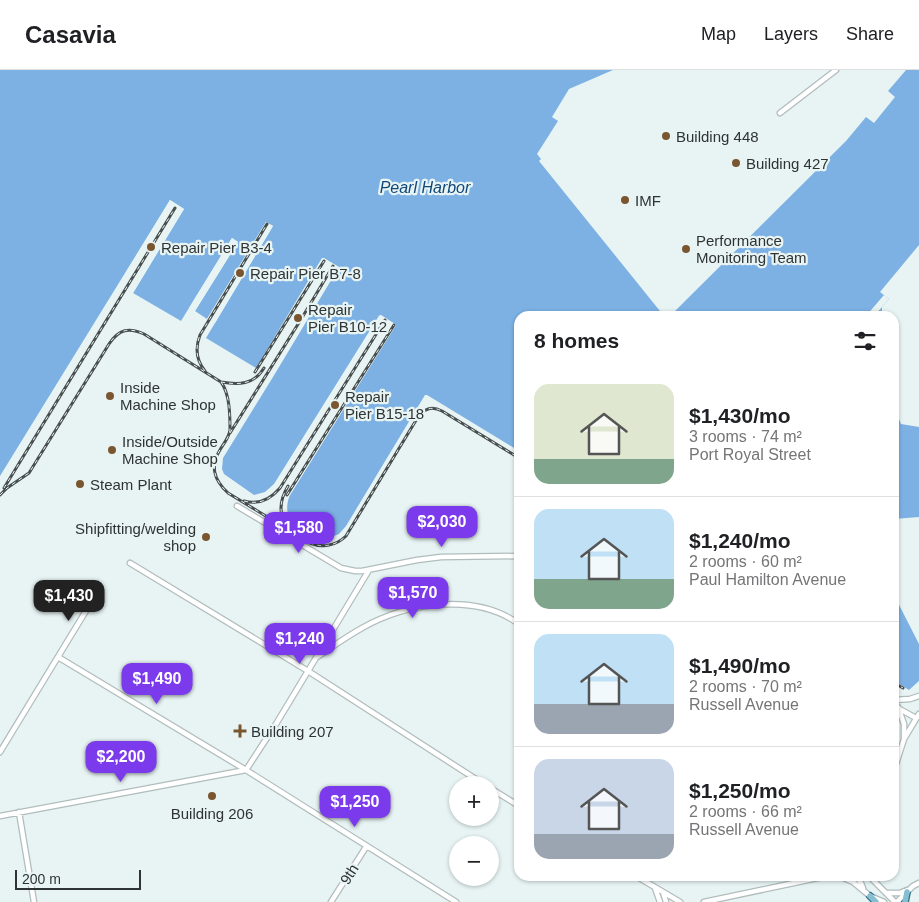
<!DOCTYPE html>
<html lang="en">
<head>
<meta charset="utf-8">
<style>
  body { margin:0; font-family:Arial,sans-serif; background:#f6f6f6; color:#202124; height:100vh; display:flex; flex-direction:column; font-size:19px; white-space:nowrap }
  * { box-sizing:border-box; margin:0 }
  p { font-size:16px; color:#757577 }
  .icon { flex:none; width:28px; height:28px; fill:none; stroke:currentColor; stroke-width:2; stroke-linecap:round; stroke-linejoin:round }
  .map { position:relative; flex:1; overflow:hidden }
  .drawer { position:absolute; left:514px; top:241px; width:385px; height:570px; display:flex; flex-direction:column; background:#fff; border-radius:15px; box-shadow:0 1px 4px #0004 }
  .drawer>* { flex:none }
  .fabs { position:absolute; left:449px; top:706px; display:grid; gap:10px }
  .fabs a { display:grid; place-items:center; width:50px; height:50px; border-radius:50%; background:#fff; box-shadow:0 1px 4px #0004; font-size:25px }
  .scale { position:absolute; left:15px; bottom:12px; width:126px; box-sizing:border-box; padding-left:5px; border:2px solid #2e3333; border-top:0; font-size:14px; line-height:18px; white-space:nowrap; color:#2e3333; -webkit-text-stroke:4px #e8f4f4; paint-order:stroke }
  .price { position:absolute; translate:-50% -42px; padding:0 11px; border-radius:10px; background:#7c3aed; color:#fff; font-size:16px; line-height:32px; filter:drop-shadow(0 1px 2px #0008) }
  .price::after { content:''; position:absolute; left:50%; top:30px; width:15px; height:11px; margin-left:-8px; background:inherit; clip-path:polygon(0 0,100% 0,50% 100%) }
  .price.selected { background:#222; color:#fff }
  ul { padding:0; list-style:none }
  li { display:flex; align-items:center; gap:15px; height:125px; padding:0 20px }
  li+li { border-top:1px solid #e0e0e0 }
  li span { display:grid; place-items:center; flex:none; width:140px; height:100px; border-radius:15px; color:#555 }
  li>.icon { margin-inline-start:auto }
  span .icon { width:60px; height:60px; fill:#fffc; stroke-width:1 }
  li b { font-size:21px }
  h2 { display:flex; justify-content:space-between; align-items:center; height:60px; padding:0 20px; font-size:21px }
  header { display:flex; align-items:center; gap:30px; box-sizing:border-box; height:70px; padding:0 25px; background:#fff; border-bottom:1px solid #e0e0e0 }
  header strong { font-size:24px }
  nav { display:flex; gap:28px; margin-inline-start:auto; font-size:18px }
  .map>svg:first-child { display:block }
  .water { fill:#7db1e4 }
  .pier { fill:#e8f4f4 }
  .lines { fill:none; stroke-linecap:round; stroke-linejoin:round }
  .minor-casing { stroke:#b1bdbd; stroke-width:7 }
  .major-casing { stroke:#327286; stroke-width:8 }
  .minor { stroke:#fff; stroke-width:4.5 }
  .major { stroke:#85bfd1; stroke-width:5.5 }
  .rail-casing { stroke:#484e4e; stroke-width:3 }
  .rail { stroke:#e8f4f4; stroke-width:1; stroke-dasharray:4; stroke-linecap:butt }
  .poi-dot { fill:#79562f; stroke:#e8f4f4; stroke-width:2 }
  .labels { text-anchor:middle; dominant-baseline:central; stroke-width:4.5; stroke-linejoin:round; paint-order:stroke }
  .poi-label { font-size:15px; fill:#2e3333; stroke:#e8f4f4; text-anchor:start }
  .street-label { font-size:15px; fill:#2e3333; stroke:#e8f4f4 }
  .water-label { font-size:16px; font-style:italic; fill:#104979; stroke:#e8f4f4 }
</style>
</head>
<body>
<header>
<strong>Casavia</strong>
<nav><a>Map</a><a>Layers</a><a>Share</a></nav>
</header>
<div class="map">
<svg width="919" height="832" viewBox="0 0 919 832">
  <rect width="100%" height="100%" fill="#e8f4f4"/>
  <path class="water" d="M0,0H613L569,19L552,47L558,51L537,84L541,89L539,91L664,246H519V381L427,325H425L346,456L339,464L326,469L289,447C286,439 287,432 290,425L396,255L380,245L379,246L274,414L265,422L254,425L224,404L222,399L223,388L273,307L339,197L324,188H322L256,298L206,268L273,156L266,152L207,249L195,241L238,172L232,168L181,251L133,223L184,139L170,130L0,406Z
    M906,0H919V175L880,222L889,229L882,237V246H670L846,71L866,47L874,53L895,27L888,21Z
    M894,337L901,354L919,357V447L894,449Z
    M894,525L919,574V611L909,620L894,611Z"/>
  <path class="pier" d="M170,130L184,139L133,223L131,222L181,140L170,134L121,216L119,214Z
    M266,152L273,156L215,253L213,252L270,157L267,155L209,250L207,249Z
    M232,168L238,172L195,241L193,240L235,172L233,171L191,239L189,238Z
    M884,225L889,229L882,237L874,246H866Z
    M381,245L395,254L396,255L290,425L288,423L393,255L380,248L276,416L274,415L379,246Z"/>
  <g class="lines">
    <g class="minor-casing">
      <path id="minor" d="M780,43L836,0
        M237,436L341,498L355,501H362L417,490L441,487L519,486
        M130,493L308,601L485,715
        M58,587L246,700L456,832
        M317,587C332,577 346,567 362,558C406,533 475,522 519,554
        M894,630L910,629L919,626
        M894,636L916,648
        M898,637L904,654V668
        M0,682L95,526
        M246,700L276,654L369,500
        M894,700L904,669L919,644
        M490,718L519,736
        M19,742L34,832
        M0,746L246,700
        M636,806L680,832
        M839,806L853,812L870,826L884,832
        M856,806L861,813L863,818
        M869,806L895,832
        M655,818L660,832
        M663,822L666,832
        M886,823H900L907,820
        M331,832L366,777
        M704,832L827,806
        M897,832L913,816L919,813"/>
    </g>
    <g class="major-casing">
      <path id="major" d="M870,826L876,832
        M905,832L907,822"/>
    </g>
    <use href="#minor" class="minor"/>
    <use href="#major" class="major"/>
    <g class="rail-casing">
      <path id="rail" d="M205,301C196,290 195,278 200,265L267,154
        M255,302L324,191
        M221,312C238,315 254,315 264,298
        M230,363L300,251L333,196
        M288,416C279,431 278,446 289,460
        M4,418L175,138
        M0,425L7,418L29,403L109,274C119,259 129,257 144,264L221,312C230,324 230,346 230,360C229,367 225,372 221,378C210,396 213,409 228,423L310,473C322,478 336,476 346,466L418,347C425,338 432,336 442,341L519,388
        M287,425L394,255
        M244,431C259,435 270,430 280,418L385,250
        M894,613L903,618"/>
    </g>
    <use href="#rail" class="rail"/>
  </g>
  <g class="poi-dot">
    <circle cx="666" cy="66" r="5"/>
    <circle cx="736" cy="93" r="5"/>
    <circle cx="625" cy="130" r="5"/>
    <circle cx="151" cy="177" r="5"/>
    <circle cx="686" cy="179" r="5"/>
    <circle cx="240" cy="203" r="5"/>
    <circle cx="298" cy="248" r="5"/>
    <circle cx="110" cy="326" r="5"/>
    <circle cx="335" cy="335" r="5"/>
    <circle cx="112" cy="380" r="5"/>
    <circle cx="80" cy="414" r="5"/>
    <circle cx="206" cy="467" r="5"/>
    <path d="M237.5 653.5h5v5h5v5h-5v5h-5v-5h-5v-5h5z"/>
    <circle cx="212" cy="726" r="5"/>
  </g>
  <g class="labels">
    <g class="poi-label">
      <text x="676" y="66">Building 448</text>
      <text x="746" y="93">Building 427</text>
      <text x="635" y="130">IMF</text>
      <text x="696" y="170">Performance<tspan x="696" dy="17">Monitoring Team</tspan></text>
      <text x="161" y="177">Repair Pier B3-4</text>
      <text x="250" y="203">Repair Pier B7-8</text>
      <text x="308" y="239">Repair<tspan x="308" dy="17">Pier B10-12</tspan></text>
      <text x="120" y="317">Inside<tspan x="120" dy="17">Machine Shop</tspan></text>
      <text x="345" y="326">Repair<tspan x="345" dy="17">Pier B15-18</tspan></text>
      <text x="122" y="371">Inside/Outside<tspan x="122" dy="17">Machine Shop</tspan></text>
      <text x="90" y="414">Steam Plant</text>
      <text x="196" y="458" text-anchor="end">Shipfitting/welding<tspan x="196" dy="17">shop</tspan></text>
      <text x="251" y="661">Building 207</text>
      <text x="212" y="743" text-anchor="middle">Building 206</text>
    </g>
    <g class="street-label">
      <text transform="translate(349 804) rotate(-58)">9th</text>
    </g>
    <g class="water-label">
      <text x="425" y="117">Pearl Harbor</text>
    </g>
  </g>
</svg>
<div class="fabs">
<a>+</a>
<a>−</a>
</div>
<div class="scale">200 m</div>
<b class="price" style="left:442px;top:478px">$2,030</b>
<b class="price" style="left:299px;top:484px">$1,580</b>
<b class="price" style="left:413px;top:549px">$1,570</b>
<b class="price selected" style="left:69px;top:552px">$1,430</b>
<b class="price" style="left:300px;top:595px">$1,240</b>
<b class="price" style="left:157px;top:635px">$1,490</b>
<b class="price" style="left:121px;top:713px">$2,200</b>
<b class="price" style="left:355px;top:758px">$1,250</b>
<section class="drawer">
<h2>8 homes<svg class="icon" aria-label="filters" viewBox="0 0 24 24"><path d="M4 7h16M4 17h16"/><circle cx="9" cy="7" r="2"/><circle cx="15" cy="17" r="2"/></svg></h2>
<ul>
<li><span style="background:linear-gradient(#dfe7d0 75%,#7fa58c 0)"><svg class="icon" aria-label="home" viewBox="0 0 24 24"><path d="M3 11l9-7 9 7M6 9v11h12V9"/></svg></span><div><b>$1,430/mo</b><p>3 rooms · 74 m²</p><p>Port Royal Street</p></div></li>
<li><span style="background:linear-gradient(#bfe0f5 70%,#7fa58c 0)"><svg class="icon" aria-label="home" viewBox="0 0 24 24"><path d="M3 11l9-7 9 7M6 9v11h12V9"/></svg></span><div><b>$1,240/mo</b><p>2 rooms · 60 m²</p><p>Paul Hamilton Avenue</p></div></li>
<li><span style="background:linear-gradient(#bfe0f5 70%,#9aa5b1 0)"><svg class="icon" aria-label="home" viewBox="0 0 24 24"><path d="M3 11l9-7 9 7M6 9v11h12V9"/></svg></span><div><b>$1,490/mo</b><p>2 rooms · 70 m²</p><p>Russell Avenue</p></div></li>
<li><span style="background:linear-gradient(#c9d6e8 75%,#9aa5b1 0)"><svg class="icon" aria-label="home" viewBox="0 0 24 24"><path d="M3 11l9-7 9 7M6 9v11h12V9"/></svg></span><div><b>$1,250/mo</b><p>2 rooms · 66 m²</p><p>Russell Avenue</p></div></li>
</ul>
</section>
</div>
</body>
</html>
